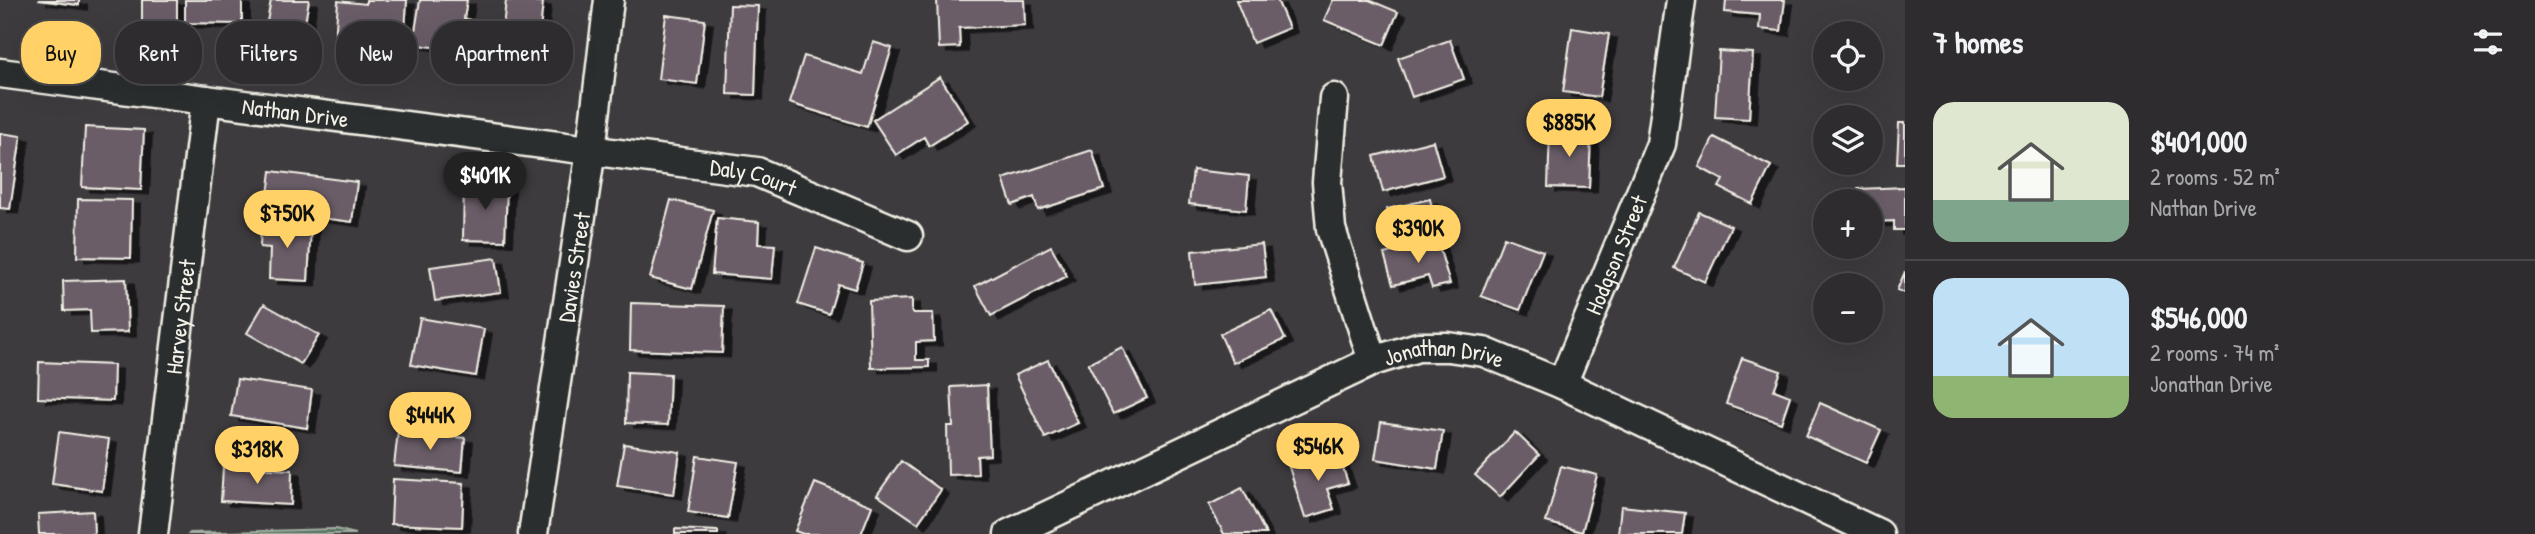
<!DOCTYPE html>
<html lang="en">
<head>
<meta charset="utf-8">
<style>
  body { margin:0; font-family:"Patrick Hand",sans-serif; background:#3a383b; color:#f1f3f6; height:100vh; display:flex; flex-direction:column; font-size:26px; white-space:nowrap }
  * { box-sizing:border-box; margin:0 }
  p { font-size:23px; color:#a7a7aa }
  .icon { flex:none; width:38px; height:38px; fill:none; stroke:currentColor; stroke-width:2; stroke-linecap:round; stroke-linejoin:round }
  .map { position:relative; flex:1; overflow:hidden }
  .drawer { display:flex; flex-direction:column; background:#2e2c2f; width:630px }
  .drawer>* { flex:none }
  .banner { position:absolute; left:21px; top:21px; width:665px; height:63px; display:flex; gap:14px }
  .controls { position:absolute; left:1813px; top:21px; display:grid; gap:14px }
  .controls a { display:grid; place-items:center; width:70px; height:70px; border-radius:50%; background:#2e2c2f; box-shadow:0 7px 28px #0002,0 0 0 2px #49484b; font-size:35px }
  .price { position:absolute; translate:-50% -60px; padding:0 16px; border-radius:24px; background:#ffd166; color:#111; font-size:23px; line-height:46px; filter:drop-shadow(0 2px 4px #0008) }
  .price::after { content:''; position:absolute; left:50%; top:42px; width:21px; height:16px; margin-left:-10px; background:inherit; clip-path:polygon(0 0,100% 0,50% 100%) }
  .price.current { background:#222; color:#fff }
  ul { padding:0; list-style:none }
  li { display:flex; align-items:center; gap:21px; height:175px; padding:0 28px }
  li+li { border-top:2px solid #49484b }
  li span { display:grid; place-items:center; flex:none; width:196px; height:140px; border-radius:21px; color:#555 }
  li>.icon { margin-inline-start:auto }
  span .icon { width:84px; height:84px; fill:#fffc; stroke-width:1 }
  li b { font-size:30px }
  h2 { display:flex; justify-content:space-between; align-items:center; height:84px; padding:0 28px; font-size:30px }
  .tag { padding:0 24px; border-radius:28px; background:#2e2c2f; box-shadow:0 7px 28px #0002,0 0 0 2px #49484b; font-size:24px; line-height:63px }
  .tag.current { background:#ffd166; color:#111 }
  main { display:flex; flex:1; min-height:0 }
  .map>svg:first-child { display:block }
  .green { fill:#567160; stroke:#a5b1a4; stroke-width:2 }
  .building { fill:#6b5d68; stroke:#f4f1e8; stroke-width:2; filter:url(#shadow) }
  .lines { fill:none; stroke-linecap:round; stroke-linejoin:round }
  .street-casing { stroke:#f4f1e8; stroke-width:33 }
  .street { stroke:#2a2d2e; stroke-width:28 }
  .labels { text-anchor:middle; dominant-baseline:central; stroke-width:5; stroke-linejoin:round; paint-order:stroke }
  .street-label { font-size:23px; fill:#f4f1e8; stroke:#2a2d2e }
</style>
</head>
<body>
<main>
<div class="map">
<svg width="1905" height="534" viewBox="0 0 1905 534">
  <defs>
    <filter id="shadow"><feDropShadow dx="8" dy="4.5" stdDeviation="0" flood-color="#0009"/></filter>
  </defs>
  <rect width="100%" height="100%" fill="#3e3b3f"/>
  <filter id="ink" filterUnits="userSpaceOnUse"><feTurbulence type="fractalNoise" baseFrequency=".0143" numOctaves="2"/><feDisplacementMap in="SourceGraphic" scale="14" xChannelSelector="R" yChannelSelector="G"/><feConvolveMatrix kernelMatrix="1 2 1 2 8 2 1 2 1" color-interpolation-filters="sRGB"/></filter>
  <g filter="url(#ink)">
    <path class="green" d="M336,529L355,534H189L190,533Z"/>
    <path class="building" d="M38,0H79V5Z
      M142,0H177V26H142Z
      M185,0H242V24L185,23Z
      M271,0H309L303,34L266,27Z
      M366,0H407L404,46L335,41L338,1L366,4Z
      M420,0H467L464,19L483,22L478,54L413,44Z
      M506,0L543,2L536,68L499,64Z
      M937,0H1024L1025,25L959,28L960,47L939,48Z
      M1236,0H1277L1289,28L1253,43Z
      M1333,0H1369L1398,12L1384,45L1324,20Z
      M1726,0H1785L1781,31L1759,29L1760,15L1725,12Z
      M730,5L758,6L755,95L727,94Z
      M666,15L705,20L697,84L658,79Z
      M1572,28L1609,34L1599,97L1563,92Z
      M1450,40L1464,79L1412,97L1398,58Z
      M873,42L892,48L867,127L789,103L804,56L863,74Z
      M1719,51L1753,53L1749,119L1715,117Z
      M940,77L968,121L929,146L924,137L896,155L873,120Z
      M1899,123H1905V163H1897Z
      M85,127L144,130L141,190L82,187Z
      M1550,130L1591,131L1589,188L1548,187Z
      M0,133L21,136L10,209L0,208Z
      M1714,137L1771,166L1752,204L1719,187L1723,180L1699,167Z
      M1433,141L1443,176L1383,192L1374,156Z
      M1092,150L1104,189L1038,210L1034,197L1012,205L1003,179Z
      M1193,170L1249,176L1246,210L1189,204Z
      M271,171L357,182L352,222L266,211Z
      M464,183L507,185L505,241L463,240Z
      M1905,187V230H1894V221L1871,222V201H1859L1858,189Z
      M78,199L132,200L131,258L77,257Z
      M1430,199L1436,225L1393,234L1387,209Z
      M671,200L713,210L692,289L650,278Z
      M1699,212L1731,226L1705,282L1674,268Z
      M717,218L759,222L758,244L775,245L772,279L712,274Z
      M261,223L311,225L308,281L269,279L270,248L260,247Z
      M1504,237L1543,251L1520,310L1481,296Z
      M1437,240L1450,284L1432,288L1428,276L1393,285L1384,254Z
      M1262,244L1266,277L1195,285L1192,251Z
      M1051,246L1067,276L991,316L975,286Z
      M816,248L863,263L855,289L838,284L829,314L798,304Z
      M496,258L501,292L435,301L430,267Z
      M1905,272V293L1897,290Z
      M126,279L128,332L91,333L90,310L64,311L63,281Z
      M912,299V313H933L934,341L916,342V360H929V367L871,368L869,301Z
      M631,303L724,306L722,353L630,350Z
      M264,304L319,335L301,364L247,333Z
      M1271,310L1285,339L1233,363L1220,334Z
      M420,318L484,329L476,376L411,365Z
      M1122,347L1147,398L1113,414L1088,364Z
      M1742,358L1781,371L1774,390L1790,396L1781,423L1726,404Z
      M1048,360L1078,423L1045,438L1015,375Z
      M39,362L114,365L113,401L38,398Z
      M627,372L670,374L668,425L626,423Z
      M237,379L312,390L307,428L231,416Z
      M987,385L990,455L977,456L978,474L948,475L947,426H953L951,387Z
      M1820,403L1881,430L1866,463L1806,436Z
      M1381,422L1443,431L1437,469L1375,459Z
      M398,431L465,438L462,472L394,466Z
      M59,432L109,439L102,491L52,484Z
      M1515,432L1539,455L1500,497L1475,475Z
      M624,444L680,452L674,494L617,486Z
      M1337,451L1348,483L1327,489L1334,509L1305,518L1289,467Z
      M697,456L738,462L728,518L688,512Z
      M901,461L941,490L918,523L877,495Z
      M1561,466L1597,475L1582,532L1546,522Z
      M223,467L292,470L291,505L221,501Z
      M393,479L464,483L462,527L391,524Z
      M815,483L872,506L861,534H803L795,531Z
      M1242,488L1266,534H1224L1209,505Z
      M1621,506L1685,513L1682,534H1618Z
      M93,511L94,534H39L38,514Z
      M675,529L718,531V534H675Z"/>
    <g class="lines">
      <g class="street-casing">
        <g id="street">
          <path id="s1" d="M0,73L757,172L908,236"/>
          <path d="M1334,98L1327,182L1331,229L1373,361"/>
          <path id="s2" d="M1562,384L1661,144L1681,0"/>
          <path id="s3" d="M153,534L206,100"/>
          <path id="s4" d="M533,534L591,150L609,0"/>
          <path id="s5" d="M1009,534L1373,361L1418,347H1448L1484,352L1562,384L1879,534"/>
        </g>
      </g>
      <use href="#street" class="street"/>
    </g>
  </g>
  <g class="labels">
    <g class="street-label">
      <text stroke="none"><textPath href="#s1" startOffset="298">Nathan Drive</textPath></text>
      <text stroke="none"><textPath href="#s1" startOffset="761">Daly Court</textPath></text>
      <text stroke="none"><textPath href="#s2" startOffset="140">Hodgson Street</textPath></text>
      <text stroke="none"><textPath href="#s4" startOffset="270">Davies Street</textPath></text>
      <text stroke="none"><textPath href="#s3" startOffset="219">Harvey Street</textPath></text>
      <text stroke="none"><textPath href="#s5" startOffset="476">Jonathan Drive</textPath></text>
    </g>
  </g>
</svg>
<div class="controls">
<a><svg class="icon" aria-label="locate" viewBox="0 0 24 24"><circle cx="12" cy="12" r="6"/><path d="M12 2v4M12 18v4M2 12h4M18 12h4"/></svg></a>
<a><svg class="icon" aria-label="layers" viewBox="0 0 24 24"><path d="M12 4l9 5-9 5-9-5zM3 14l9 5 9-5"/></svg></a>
<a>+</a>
<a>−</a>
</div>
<b class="price" style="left:1569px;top:159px">$885K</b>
<b class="price current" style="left:485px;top:212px">$401K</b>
<b class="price" style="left:287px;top:250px">$750K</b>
<b class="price" style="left:1418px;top:265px">$390K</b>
<b class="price" style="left:430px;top:452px">$444K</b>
<b class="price" style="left:1318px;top:483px">$546K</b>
<b class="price" style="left:257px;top:486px">$318K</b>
<div class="banner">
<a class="tag current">Buy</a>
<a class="tag">Rent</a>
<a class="tag">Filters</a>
<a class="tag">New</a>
<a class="tag">Apartment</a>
</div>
</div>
<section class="drawer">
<h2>7 homes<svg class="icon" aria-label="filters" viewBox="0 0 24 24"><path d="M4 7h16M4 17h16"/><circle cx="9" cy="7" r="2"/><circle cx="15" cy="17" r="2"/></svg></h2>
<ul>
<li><span style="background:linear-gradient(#dfe7d0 70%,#7fa58c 0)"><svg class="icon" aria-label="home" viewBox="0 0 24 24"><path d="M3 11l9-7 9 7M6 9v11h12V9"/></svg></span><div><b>$401,000</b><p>2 rooms · 52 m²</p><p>Nathan Drive</p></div></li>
<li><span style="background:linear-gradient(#bfe0f5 70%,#8fb573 0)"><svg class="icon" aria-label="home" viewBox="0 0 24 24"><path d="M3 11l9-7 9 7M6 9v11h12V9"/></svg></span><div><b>$546,000</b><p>2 rooms · 74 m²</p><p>Jonathan Drive</p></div></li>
</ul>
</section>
</main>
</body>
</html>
